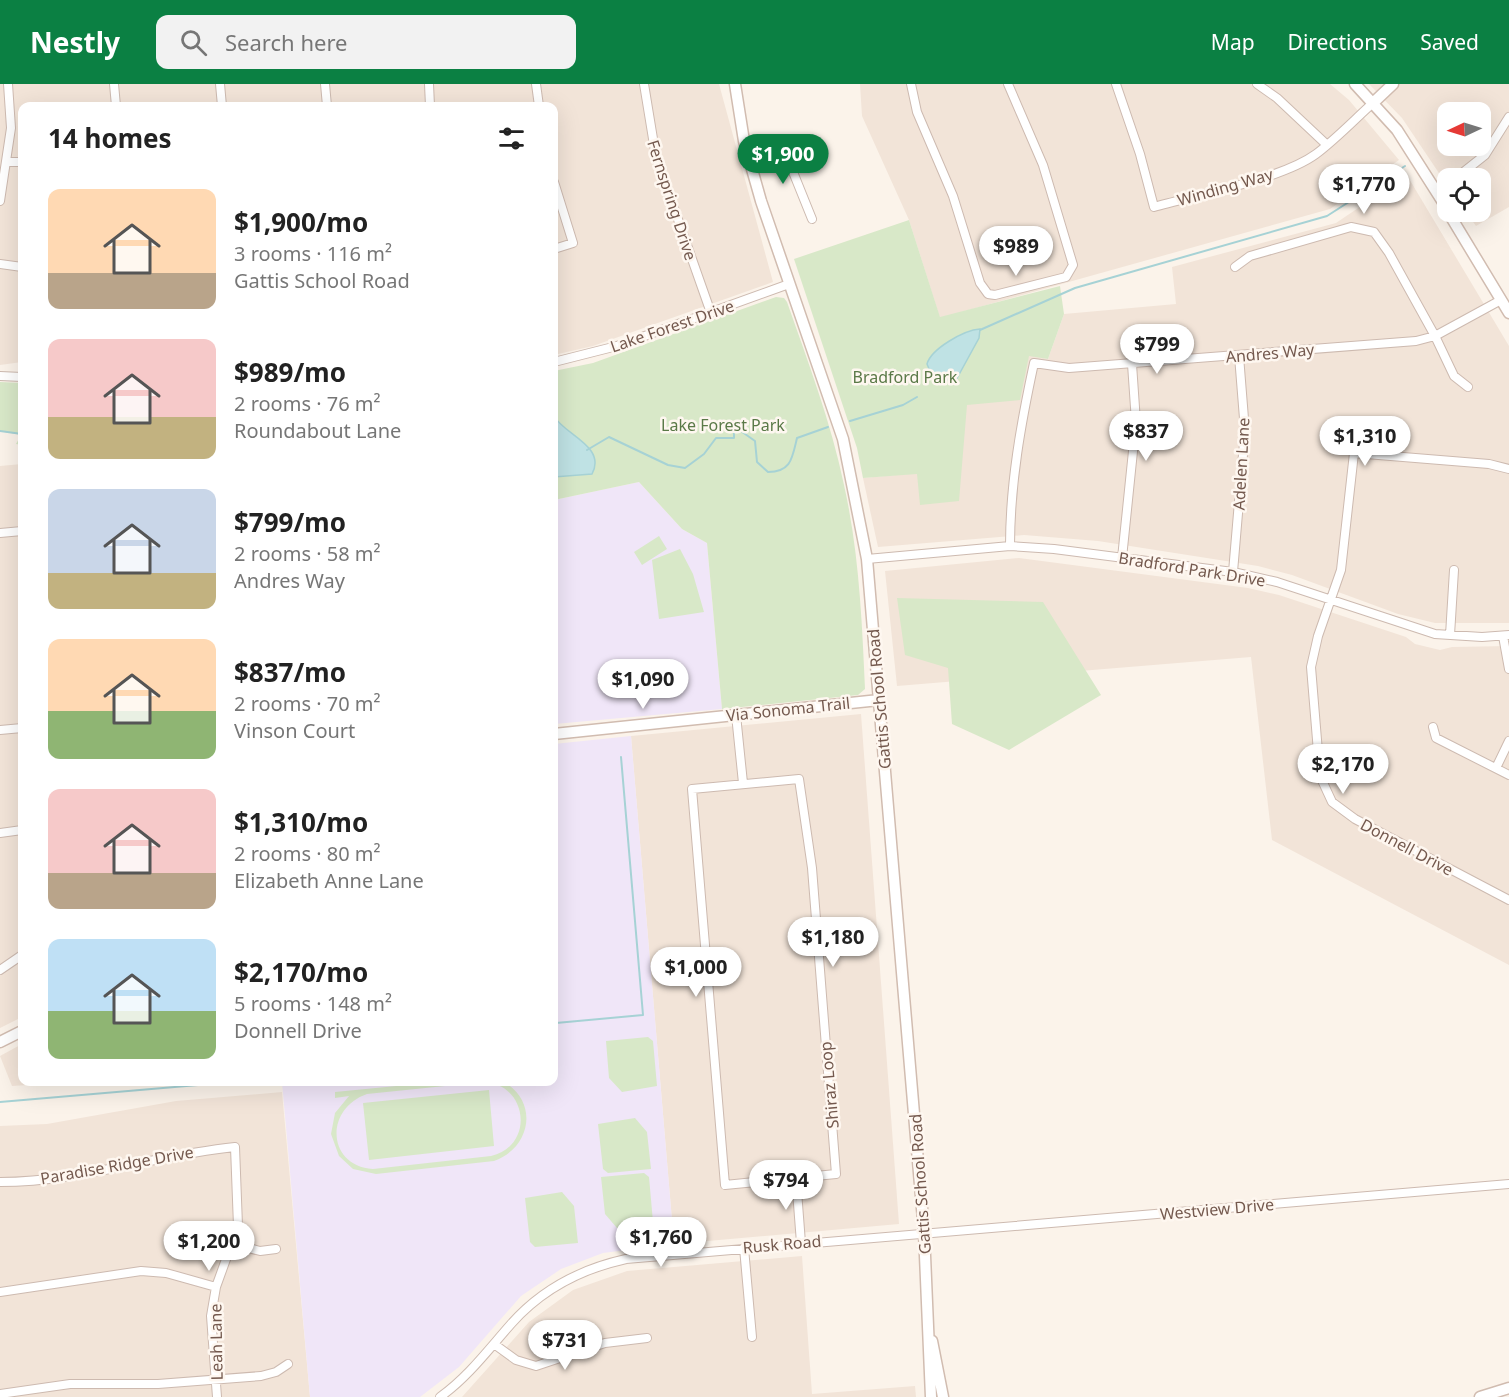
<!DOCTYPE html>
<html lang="en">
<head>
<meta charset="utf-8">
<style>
  body { margin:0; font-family:"Noto Sans",sans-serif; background:#f2f2f2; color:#222; height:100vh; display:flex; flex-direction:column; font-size:22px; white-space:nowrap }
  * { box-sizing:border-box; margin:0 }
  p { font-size:20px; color:#767676 }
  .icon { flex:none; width:33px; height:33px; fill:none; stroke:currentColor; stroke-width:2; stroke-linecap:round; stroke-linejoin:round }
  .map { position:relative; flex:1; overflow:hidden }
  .panel { position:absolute; left:18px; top:18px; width:540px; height:984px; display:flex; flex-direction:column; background:#fff; border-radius:12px; box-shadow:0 6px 24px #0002 }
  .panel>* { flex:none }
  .needle { width:39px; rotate:266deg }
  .fabs { position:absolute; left:1437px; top:18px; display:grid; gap:12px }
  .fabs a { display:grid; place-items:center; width:54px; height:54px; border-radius:12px; background:#fff; box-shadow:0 6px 24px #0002; font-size:30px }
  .price { position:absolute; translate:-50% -51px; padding:0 14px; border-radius:21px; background:#fff; color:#222; font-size:20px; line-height:39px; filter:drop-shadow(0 2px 3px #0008) }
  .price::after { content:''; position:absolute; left:50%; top:36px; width:18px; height:14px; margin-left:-9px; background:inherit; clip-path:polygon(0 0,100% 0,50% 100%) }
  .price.selected { background:#0b8043; color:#fff }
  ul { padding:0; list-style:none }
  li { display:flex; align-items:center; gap:18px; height:150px; padding:0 30px }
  li span { display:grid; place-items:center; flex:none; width:168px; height:120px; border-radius:12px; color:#555 }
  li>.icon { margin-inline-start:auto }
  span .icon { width:72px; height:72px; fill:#fffc; stroke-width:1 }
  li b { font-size:26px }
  h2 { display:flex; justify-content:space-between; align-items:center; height:72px; padding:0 30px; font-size:26px }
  header { display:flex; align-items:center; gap:36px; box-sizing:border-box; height:84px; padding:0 30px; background:#0b8043; color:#fff }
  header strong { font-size:28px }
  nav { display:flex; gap:33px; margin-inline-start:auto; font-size:21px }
  .search { width:420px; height:54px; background:#f2f2f2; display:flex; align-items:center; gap:15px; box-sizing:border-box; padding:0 21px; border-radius:12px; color:#767676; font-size:22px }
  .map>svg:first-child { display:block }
  .residential { fill:#f2e4d8; fill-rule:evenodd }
  .education { fill:#f0e6f8 }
  .green { fill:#d8e8c8 }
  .water { fill:#bfe2e4; stroke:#a6d2d5; stroke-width:1.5 }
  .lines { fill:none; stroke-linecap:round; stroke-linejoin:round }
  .stream { stroke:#a6d2d5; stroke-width:2 }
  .street-casing { stroke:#cdbab0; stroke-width:10 }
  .secondary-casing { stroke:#d1bcb0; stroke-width:13 }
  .street { stroke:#fff; stroke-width:8 }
  .secondary { stroke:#fff; stroke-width:10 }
  .labels { text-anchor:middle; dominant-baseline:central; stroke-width:5; stroke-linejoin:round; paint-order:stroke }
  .street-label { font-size:16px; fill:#74594e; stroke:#fef7f0 }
  .park-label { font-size:16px; fill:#5a7947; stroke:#fef7f0 }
</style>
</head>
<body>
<header>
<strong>Nestly</strong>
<div class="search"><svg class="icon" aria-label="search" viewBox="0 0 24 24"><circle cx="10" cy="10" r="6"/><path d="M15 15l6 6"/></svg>Search here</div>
<nav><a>Map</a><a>Directions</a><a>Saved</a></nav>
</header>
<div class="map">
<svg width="1509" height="1313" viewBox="0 0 1509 1313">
  <rect width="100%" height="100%" fill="#fbf3ea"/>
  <path class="residential" d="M0,0H719L773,198L593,262L554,271V22H22V278L0,281Z
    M860,0H1330L1349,16L1399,76L1330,125L940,234L909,136L862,32Z
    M1369,0H1509V123L1476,142L1466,128H1480V94H1448L1447,101L1402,34ZM1448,28H1480V62H1448Z
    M1408,93L1509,262V539H1435L1398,530L1292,491L1258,482L1098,457L1024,451L878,463L863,394L918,389L967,321L1030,271L1048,275L1064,230L1176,220L1172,183L1336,139L1398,97Z
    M22,380V933L0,944V382Z
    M1019,474L1248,504L1279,511L1406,553L1415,560L1440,566L1452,563L1509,562V881L1272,756L1251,573L897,602L885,487Z
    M861,630L899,1140L674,1160L631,652Z
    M22,960V998H72L12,1002L0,972Z
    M282,1008L310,1313H0V1042L47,1040L176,1017Z
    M802,1172L812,1310L915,1302L916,1313H462L529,1238L573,1206L627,1187Z"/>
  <path class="education" d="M639,398L682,445L707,459L722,625L554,640V416Z
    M631,652L674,1160L603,1169L561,1185L521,1212L459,1283L420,1313H310L282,998H554V660Z"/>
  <path class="green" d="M909,136L940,233L1060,202L1064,230L1048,275L1029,272L1020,316L967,321L959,417L920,421L917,390L863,394L857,364L794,175Z
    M776,213L784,214L787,218C808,278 831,338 844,401C859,468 862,536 865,605L858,611L722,625L707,459L682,445L639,398L554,416V287L593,279Z
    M0,298L22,299V361L16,360L21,351L0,347Z
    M659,452L667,465L642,481L634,468Z
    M680,465L693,490L704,528L659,535L652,476Z
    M897,514L1043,518L1101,611L1009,666L952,640L948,584L905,571Z
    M648,953L653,957L657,1002L622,1008L609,994L606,957Z
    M437,998H484L367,1010C324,1025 327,1082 373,1085L491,1072C535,1062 528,1000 484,998H504C539,1018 531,1064 494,1077L376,1090L353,1085L339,1072L331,1050L335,1029L349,1012L335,1014V1008Z
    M489,1006L494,1062L369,1076L363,1019Z
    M635,1034L647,1048L651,1085L608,1089L603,1085L598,1040Z
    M644,1089L649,1093L653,1138L617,1144L605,1130L601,1093Z
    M562,1108L574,1122L578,1159L535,1163L530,1158L525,1114Z"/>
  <path class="water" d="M980,245L979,254L956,296H942L945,295L942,291L938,295L932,292L927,280C931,265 964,246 980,245Z
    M554,332C563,350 607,362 592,390L554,393Z"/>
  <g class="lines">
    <path class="stream" d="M980,246L1075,204L1327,132L1405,82
      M850,337L903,321L917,313
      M0,347L22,350
      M587,366L609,353L668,381L685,384L704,370L716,354H734V346L738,345L755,357L757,378L768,388C791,388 792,375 797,354L828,343
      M556,939L643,931L621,673
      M0,1018L233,998"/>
    <g class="street-casing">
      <path id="street" d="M114,0L116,22
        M220,0L222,22
        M325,0L327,22
        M429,0L430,22
        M536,0L539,22
        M644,0L656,73L711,229
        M911,0L917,28L953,112L980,199L988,210L995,211L1066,193L1073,181L1043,81L1008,0
        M1116,0L1140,70L1154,123C1197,111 1282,95 1316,70C1336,55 1355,35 1374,18
        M1257,0L1277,14L1327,61
        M6,78H22
        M750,78L773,73H787L812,135
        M1456,94L1485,71L1509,33
        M554,98L573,159L554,165
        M1436,107L1448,100
        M0,117L11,44L8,0
        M0,180L22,183
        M1235,183L1250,172L1351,143L1374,148L1389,169L1435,252L1454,292L1468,303
        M554,278L617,262L789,200
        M0,292L22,293
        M1509,385L1489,380L1354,369L1341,486L1318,552L1311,583L1320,692L1332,718L1355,735L1509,816
        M0,449L22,447
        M1010,462C1010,400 1021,339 1034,279L1069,284L1416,257L1435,252L1501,216
        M1122,474L1136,338L1132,280
        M867,475L1010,462L1054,465L1233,488L1277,498L1435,550L1482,553L1509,551
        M1233,488L1245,347L1239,272
        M1450,551L1454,486
        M1503,552L1509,585
        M736,631L743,699
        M1433,643L1436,654L1509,691
        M0,646L22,644
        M1496,684L1509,657
        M799,695L812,784L836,1090L725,1101L692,705Z
        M0,749L22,746
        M0,886L22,871
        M796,1094L801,1159
        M0,1098C79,1098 156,1071 235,1063L238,1142L216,1203L211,1232L217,1313
        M233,1160L260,1167L276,1165
        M744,1164L752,1253
        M0,1208L141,1187L166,1189L216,1203
        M494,1260L516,1276L536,1282L605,1259L647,1254
        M0,1310L70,1300H158L261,1292L276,1288L288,1280
        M440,1313C468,1293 488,1266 511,1240C541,1206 581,1185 626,1175L1509,1100"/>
    </g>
    <g class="secondary-casing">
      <path id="secondary" d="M735,0L744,57L761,117L843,355L867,475L924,1148L931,1313
        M1355,0L1397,46L1448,126
        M1374,18L1393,0
        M1448,128L1509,229
        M554,650L879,616
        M0,958L22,947
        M932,1257L943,1313
        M1480,1313L1509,1304"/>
    </g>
    <use href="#street" class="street"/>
    <use href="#secondary" class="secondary"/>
  </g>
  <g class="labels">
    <g class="street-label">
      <text transform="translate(1225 103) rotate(-16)">Winding Way</text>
      <text transform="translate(672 116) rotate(72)">Fernspring Drive</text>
      <text transform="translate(672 242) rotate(-19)">Lake Forest Drive</text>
      <text transform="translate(1270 269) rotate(-5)">Andres Way</text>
      <text transform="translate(1241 380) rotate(-87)">Adelen Lane</text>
      <text transform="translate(1192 485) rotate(9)">Bradford Park Drive</text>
      <text transform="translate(879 615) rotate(-95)">Gattis School Road</text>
      <text transform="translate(788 625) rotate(-6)">Via Sonoma Trail</text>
      <text transform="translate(1407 763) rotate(28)">Donnell Drive</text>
      <text transform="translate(829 1001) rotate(-95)">Shiraz Loop</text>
      <text transform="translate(117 1081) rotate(-10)">Paradise Ridge Drive</text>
      <text transform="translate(920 1100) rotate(-94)">Gattis School Road</text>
      <text transform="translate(1217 1125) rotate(-5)">Westview Drive</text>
      <text transform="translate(782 1160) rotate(-5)">Rusk Road</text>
      <text transform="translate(216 1258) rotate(-91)">Leah Lane</text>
    </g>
    <g class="park-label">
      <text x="905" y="293">Bradford Park</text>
      <text x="723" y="341">Lake Forest Park</text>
    </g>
  </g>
</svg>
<div class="fabs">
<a><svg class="needle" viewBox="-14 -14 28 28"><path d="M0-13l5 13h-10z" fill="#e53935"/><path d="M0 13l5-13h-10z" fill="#767676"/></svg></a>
<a><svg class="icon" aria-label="locate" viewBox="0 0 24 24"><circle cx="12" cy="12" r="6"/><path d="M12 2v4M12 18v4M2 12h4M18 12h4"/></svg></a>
</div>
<b class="price selected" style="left:783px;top:101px">$1,900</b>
<b class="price" style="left:1364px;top:131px">$1,770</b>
<b class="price" style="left:1016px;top:193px">$989</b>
<b class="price" style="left:1157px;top:291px">$799</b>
<b class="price" style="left:1146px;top:378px">$837</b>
<b class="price" style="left:1365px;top:383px">$1,310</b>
<b class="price" style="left:643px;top:626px">$1,090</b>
<b class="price" style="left:1343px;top:711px">$2,170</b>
<b class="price" style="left:833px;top:884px">$1,180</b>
<b class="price" style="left:696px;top:914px">$1,000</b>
<b class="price" style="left:786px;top:1127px">$794</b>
<b class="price" style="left:661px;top:1184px">$1,760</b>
<b class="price" style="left:209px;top:1188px">$1,200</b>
<b class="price" style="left:565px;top:1287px">$731</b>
<section class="panel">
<h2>14 homes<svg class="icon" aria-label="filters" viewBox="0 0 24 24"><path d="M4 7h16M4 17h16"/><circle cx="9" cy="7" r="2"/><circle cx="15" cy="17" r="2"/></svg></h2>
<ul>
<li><span style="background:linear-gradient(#ffd9b3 70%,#b9a48a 0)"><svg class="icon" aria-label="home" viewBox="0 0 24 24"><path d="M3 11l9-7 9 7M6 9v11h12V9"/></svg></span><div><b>$1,900/mo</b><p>3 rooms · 116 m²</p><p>Gattis School Road</p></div></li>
<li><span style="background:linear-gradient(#f6c9c9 65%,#c2b280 0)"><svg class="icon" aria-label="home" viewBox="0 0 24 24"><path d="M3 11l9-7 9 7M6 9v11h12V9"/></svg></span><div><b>$989/mo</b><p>2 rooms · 76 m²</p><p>Roundabout Lane</p></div></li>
<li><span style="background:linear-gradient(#c9d6e8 70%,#c2b280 0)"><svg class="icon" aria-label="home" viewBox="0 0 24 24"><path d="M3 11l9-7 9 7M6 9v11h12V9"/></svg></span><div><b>$799/mo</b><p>2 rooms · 58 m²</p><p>Andres Way</p></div></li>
<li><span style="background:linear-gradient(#ffd9b3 60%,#8fb573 0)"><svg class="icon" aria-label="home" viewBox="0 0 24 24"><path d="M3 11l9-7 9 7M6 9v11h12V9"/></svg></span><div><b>$837/mo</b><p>2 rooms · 70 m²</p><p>Vinson Court</p></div></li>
<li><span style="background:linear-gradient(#f6c9c9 70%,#b9a48a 0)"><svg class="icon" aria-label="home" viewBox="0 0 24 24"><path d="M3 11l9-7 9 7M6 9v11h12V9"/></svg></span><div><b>$1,310/mo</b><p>2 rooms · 80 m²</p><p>Elizabeth Anne Lane</p></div></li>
<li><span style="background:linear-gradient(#bfe0f5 60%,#8fb573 0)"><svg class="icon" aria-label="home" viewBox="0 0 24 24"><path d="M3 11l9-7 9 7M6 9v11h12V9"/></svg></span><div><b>$2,170/mo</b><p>5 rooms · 148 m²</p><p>Donnell Drive</p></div></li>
</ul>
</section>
</div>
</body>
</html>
